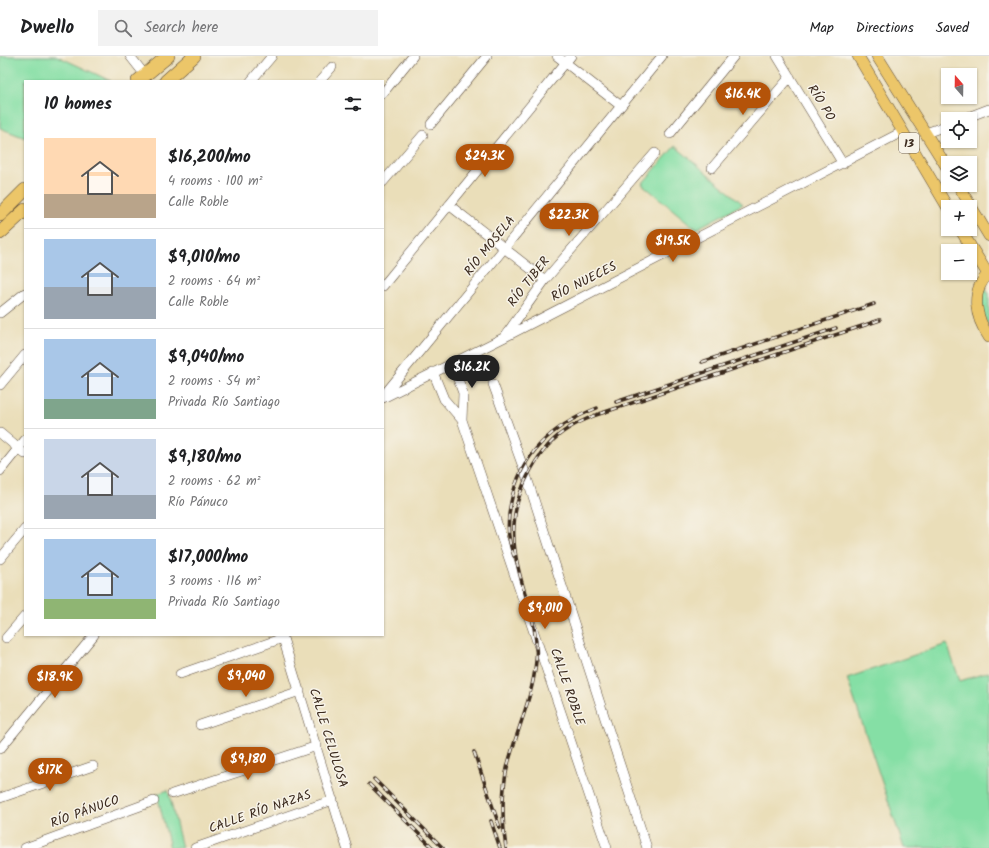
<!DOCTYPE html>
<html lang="en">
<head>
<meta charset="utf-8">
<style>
  body { margin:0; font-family:Kalam,sans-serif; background:#f2f2f2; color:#202124; height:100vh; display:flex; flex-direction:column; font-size:15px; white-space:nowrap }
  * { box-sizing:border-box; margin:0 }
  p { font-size:13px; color:#757577 }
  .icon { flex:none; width:22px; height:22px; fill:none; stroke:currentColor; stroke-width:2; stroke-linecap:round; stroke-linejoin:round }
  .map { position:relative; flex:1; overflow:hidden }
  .side { position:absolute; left:24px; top:24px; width:360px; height:556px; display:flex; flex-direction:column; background:#fff; border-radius:0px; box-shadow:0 1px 3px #0004 }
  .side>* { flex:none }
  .needle { width:26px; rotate:340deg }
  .buttons { position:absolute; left:941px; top:12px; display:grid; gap:8px }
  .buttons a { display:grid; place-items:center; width:36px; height:36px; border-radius:0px; background:#fff; box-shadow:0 1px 3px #0004; font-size:20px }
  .price { position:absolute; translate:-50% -34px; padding:0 9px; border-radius:14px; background:#b45309; color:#fff; font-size:13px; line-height:26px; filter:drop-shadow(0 1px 2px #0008) }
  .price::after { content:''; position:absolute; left:50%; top:24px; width:12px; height:9px; margin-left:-6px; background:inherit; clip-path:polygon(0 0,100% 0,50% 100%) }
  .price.current { background:#222; color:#fff }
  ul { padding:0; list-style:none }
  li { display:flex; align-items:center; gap:12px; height:100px; padding:0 20px }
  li+li { border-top:1px solid #e0e0e0 }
  li span { display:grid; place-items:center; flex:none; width:112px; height:80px; border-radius:0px; color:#555 }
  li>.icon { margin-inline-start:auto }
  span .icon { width:48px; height:48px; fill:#fffc; stroke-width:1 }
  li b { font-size:17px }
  h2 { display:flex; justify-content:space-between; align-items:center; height:48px; padding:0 20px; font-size:17px }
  header { display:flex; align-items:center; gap:24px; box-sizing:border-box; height:56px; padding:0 20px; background:#fff; border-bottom:1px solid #e0e0e0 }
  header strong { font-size:19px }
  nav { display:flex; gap:22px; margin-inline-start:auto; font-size:14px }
  .search { width:280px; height:36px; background:#f2f2f2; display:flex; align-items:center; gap:10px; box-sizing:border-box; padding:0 14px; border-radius:0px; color:#757577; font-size:15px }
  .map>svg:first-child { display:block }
  .green { fill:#85dfa5; stroke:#608462 }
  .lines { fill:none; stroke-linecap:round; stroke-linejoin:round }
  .minor-casing { stroke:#554535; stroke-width:10 }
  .major-casing { stroke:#554535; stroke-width:12 }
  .highway-casing { stroke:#554535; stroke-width:14 }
  .minor { stroke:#fff; stroke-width:9 }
  .major { stroke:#ecc669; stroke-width:11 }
  .highway { stroke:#ecc669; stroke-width:13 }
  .rail-casing { stroke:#3b2a1e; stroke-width:3.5 }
  .rail { stroke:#f7f3e8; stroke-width:2; stroke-dasharray:6; stroke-linecap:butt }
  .labels { text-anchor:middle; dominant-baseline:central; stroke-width:3; stroke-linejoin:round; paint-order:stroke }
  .shield { fill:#f7f3e8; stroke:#73665b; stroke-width:1 }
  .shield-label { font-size:12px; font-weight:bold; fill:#3b2a1e }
  .street-label { font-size:13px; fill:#3b2a1e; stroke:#f7f3e8 }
</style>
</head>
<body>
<header>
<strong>Dwello</strong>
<div class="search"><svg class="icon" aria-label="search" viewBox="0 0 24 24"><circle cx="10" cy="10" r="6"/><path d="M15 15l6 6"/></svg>Search here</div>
<nav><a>Map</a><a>Directions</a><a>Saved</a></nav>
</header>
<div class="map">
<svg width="989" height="792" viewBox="0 0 989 792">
  <rect width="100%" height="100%" fill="#f7f3e8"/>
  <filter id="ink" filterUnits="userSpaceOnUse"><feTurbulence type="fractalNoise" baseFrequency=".025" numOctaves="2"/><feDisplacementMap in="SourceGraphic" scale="8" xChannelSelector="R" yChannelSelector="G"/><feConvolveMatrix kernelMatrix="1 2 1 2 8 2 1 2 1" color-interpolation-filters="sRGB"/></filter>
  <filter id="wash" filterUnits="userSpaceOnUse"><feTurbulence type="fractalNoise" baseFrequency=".012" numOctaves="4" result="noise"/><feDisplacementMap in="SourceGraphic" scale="16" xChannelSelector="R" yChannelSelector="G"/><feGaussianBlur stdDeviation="0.9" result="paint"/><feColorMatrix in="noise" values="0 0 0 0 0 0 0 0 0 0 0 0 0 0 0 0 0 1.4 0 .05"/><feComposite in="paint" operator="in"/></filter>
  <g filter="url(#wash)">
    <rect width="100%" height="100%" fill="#eadeb9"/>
    <path class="green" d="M0,0H57L111,25H25V82L0,72Z
      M675,90L743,148L696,173L642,128Z
      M985,231L989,238V270C980,258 980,244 985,231Z
      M947,588L960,625L989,616V792H904L847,622Z
      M168,734L182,792H170L157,738Z"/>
  </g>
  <g filter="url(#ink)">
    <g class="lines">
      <g class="minor-casing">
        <path id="minor" d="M130,0L145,19
          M557,0L621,50
          M777,0L843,108
          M251,25L272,0
          M320,25L332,11
          M383,37L413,0
          M963,63L989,53
          M431,68L487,0
          M926,77L948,69
          M670,78L734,0
          M712,112L790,21
          M383,126L423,79
          M449,149L545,224
          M383,230L571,0
          M0,257L25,237
          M505,280L545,224L655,97
          M452,307L463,337L462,364L607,792
          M433,316L444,343L462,364
          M493,328L527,422L647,792
          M0,329L25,299
          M383,340L662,0
          M383,342L503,282L902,76
          M0,377L25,398
          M0,415L25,384
          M0,503L25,473
          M282,579L347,792
          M6,582L25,560
          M180,618L283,582
          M200,669L300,635
          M0,693L94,579
          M172,738L317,690
          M0,742L93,710
          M25,792L154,745
          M195,792L333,744"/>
      </g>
      <g class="major-casing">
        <path id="major" d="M858,0L948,152
          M877,0L948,113
          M958,129L989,180
          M960,173L989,220
          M989,217C970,235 975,261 989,281"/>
      </g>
      <g class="highway-casing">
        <path id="highway" d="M138,25L168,0
          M166,25L194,0
          M0,159L25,134
          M0,177L25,154"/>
      </g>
      <use href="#minor" class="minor"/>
      <use href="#major" class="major"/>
      <use href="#highway" class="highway"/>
      <g class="rail-casing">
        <path id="rail" d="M702,306L874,248
          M616,346L836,272
          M514,500C507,483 507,465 511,446C521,397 552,370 597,352
          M474,696L500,772
          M374,723L443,792
          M369,728L433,792
          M491,765L500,792
          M506,792C502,764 501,736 508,708C517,674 533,640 536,605C539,571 525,543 518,511C515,498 513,482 514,469C515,434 539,390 569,372C577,367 585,364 593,360L880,264"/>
      </g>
      <use href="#rail" class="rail"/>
    </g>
  </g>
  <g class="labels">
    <rect class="shield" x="899" y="77" width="20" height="20" rx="3"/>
    <g class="shield-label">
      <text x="909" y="87">13</text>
    </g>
    <g class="street-label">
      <text transform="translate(821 47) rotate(58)">RÍO PO</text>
      <text transform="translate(490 190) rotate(-51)">RÍO MOSELA</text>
      <text transform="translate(529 226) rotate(-52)">RÍO TIBER</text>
      <text transform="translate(584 226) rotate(-27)">RÍO NUECES</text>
      <text transform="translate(567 631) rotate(71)">CALLE ROBLE</text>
      <text transform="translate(328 682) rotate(73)">CALLE CELULOSA</text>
      <text transform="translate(85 756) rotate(-20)">RÍO PÁNUCO</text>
      <text transform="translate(260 756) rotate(-19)">CALLE RÍO NAZAS</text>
    </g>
  </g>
</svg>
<div class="buttons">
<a><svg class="needle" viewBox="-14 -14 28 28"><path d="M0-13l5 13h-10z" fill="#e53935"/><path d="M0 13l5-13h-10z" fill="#757577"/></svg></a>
<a><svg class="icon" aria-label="locate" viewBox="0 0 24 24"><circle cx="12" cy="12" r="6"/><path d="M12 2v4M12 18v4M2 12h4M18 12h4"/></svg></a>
<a><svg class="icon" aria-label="layers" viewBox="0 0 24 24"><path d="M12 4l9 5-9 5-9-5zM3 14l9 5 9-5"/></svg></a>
<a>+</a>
<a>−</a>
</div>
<b class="price" style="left:743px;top:60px">$16.4K</b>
<b class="price" style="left:485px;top:122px">$24.3K</b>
<b class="price" style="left:569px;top:181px">$22.3K</b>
<b class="price" style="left:673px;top:207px">$19.5K</b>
<b class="price current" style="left:472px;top:333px">$16.2K</b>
<b class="price" style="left:545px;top:574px">$9,010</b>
<b class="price" style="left:246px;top:642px">$9,040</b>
<b class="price" style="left:55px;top:643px">$18.9K</b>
<b class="price" style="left:248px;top:725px">$9,180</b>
<b class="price" style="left:50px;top:736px">$17K</b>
<section class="side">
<h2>10 homes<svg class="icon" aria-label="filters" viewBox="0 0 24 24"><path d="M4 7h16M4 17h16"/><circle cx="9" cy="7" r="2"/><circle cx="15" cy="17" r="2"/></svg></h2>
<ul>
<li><span style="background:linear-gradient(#ffd9b3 70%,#b9a48a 0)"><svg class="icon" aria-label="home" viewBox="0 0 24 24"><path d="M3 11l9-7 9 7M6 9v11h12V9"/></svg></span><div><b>$16,200/mo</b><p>4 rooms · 100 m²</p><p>Calle Roble</p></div></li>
<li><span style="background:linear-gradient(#a9c7e8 60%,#9aa5b1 0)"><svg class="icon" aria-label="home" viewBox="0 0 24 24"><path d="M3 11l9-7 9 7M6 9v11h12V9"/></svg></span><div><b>$9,010/mo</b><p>2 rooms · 64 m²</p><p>Calle Roble</p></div></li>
<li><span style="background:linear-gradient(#a9c7e8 75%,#7fa58c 0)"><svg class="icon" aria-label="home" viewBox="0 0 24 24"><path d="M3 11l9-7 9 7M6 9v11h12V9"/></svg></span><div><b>$9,040/mo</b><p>2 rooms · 54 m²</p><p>Privada Río Santiago</p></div></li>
<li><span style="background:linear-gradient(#c9d6e8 70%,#9aa5b1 0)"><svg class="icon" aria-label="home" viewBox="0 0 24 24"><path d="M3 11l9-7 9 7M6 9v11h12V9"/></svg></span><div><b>$9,180/mo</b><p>2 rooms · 62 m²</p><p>Río Pánuco</p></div></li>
<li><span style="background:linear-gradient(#a9c7e8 75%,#8fb573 0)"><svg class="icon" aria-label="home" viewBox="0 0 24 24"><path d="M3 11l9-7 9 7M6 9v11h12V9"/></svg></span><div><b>$17,000/mo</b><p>3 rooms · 116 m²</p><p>Privada Río Santiago</p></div></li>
</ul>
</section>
</div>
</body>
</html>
